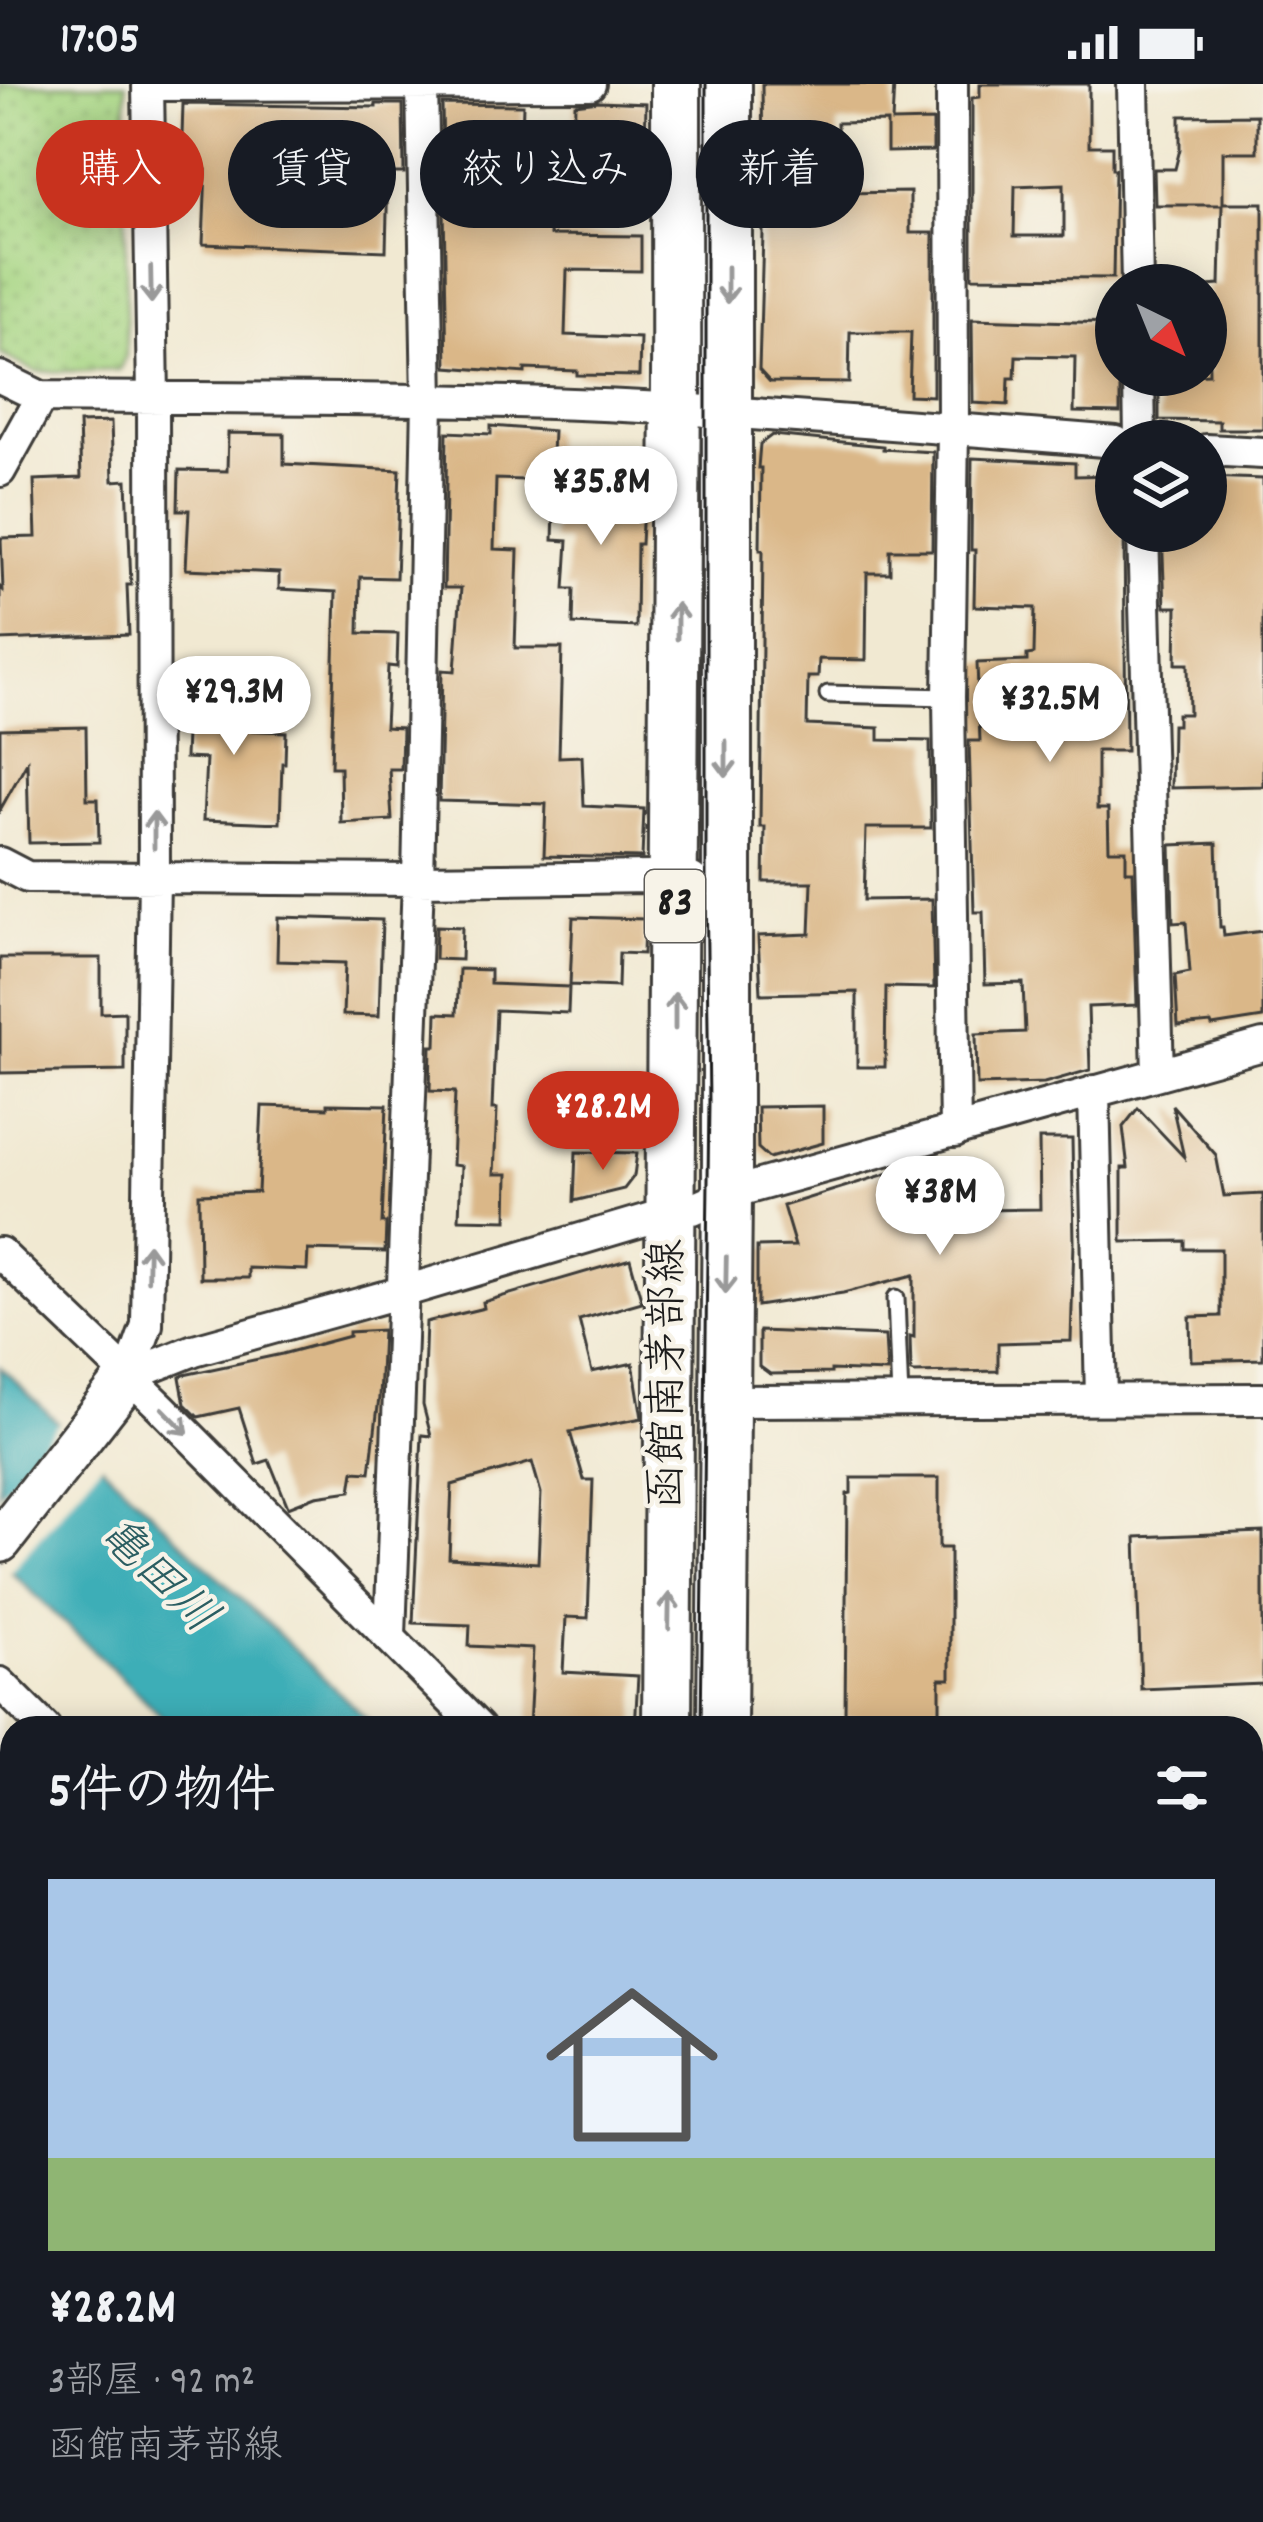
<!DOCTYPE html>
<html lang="ja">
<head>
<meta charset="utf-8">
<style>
  body { margin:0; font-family:Dekko,"Klee One",sans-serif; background:#20242c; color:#f1f3f6; height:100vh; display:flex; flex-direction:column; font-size:45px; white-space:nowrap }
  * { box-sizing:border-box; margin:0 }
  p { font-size:39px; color:#9ea1a6 }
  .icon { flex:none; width:66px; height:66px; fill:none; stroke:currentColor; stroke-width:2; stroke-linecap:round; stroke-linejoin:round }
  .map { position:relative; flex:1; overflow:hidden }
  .side { position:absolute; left:0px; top:1632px; width:1263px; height:807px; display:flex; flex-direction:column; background:#171b24; border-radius:36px 36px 0 0; box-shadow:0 6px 30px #0003 }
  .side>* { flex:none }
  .banner { position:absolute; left:36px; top:36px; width:1191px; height:108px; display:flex; gap:24px }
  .needle { width:78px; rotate:137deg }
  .buttons { position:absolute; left:1095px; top:180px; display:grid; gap:24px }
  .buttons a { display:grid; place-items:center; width:132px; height:132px; border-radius:50%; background:#171b24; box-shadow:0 6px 30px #0003; font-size:60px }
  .price { position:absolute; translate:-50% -102px; padding:0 27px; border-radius:42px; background:#fff; color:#222; font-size:39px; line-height:78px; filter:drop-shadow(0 3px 6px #0008) }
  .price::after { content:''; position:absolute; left:50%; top:72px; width:36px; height:27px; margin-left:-18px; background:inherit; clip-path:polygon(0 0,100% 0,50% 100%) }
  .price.active { background:#c8321e; color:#fff }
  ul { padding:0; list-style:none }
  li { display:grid; align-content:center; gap:24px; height:636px; padding:0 48px }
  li+li { border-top:3px solid #363941 }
  li span { display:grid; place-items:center; height:372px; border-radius:0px; color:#555 }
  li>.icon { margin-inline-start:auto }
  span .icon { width:216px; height:216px; fill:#fffc; stroke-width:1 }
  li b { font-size:51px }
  h2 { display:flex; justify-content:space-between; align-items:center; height:144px; padding:0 48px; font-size:51px }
  .tag { padding:0 42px; border-radius:54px; background:#171b24; box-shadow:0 6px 30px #0003; font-size:42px; line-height:108px }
  .tag.active { background:#c8321e; color:#fff }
  .status { display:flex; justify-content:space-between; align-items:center; height:84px; padding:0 60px; background:#171b24; direction:ltr }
  .status svg { height:33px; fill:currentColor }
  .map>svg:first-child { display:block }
  .grass { fill:url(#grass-dots); stroke:#61784f; stroke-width:3 }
  .water { fill:#3daeb7; stroke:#2c656a; stroke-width:3 }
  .pier { fill:#f1e9d2 }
  .building { fill:#dab788; fill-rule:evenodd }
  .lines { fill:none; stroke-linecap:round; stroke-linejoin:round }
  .lane-casing { stroke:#3c3b37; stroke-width:21 }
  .street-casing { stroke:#3c3b37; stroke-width:36 }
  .secondary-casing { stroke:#3c3b37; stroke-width:48 }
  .primary-casing { stroke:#3c3b37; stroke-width:54 }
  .lane { stroke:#fff; stroke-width:15 }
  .street { stroke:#fff; stroke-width:30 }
  .secondary { stroke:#fff; stroke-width:42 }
  .primary { stroke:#fff; stroke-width:48 }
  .tram { stroke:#1c1c1c; stroke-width:3 }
  .oneway { stroke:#999 }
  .labels { text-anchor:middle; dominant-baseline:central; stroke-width:9; stroke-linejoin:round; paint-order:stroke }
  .shield { fill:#f7f3e8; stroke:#5e5c59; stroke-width:3 }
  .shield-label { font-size:42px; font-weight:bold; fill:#1c1c1c }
  .street-label { font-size:45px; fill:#1c1c1c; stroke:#f7f3e8 }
  .water-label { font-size:48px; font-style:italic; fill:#2b5e62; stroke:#f7f3e8 }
</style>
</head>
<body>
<div class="status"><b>17:05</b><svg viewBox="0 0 49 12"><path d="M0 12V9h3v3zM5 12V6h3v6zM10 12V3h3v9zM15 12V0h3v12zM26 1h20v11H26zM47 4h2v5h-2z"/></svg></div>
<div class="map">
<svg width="1263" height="2438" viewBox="0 0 1263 2438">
  <defs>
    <pattern id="grass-dots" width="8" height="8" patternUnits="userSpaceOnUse" patternTransform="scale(3)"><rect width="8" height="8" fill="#a6d582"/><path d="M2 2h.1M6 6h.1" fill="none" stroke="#8eb670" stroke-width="1.8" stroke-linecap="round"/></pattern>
  </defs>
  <rect width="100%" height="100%" fill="#f7f3e8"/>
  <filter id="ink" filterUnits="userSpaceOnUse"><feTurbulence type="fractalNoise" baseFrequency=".00833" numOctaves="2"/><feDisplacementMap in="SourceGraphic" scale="24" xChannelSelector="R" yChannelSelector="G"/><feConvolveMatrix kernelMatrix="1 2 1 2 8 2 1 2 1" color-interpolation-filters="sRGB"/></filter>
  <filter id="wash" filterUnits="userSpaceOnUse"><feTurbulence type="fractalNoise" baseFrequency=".004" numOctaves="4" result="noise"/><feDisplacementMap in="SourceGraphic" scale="48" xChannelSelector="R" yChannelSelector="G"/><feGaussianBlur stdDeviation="2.7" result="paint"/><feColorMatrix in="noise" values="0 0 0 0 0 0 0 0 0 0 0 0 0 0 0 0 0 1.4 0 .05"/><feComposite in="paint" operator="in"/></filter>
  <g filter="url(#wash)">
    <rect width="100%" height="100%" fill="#f1e9d2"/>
    <path class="grass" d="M0,0H126V272L119,286L37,288L0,270Z
      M1251,1768H1263V1867H1251Z"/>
    <path class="water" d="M0,1283L376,1644H174L0,1477Z
      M982,2427H1185L1197,2438H994Z"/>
    <path class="pier" d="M62,1335L105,1375L7,1492L0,1485V1410Z"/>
    <g id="blocks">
      <path class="building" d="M762,0H894L892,38L933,37V67L887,68V38L837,39L839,109L910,108V149H933V312L909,311L911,248H850L849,299L770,298L759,286L763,150L761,76H763Z
        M980,0H1089V62H1112V85H1115L1113,194L972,193V14L980,13ZM1064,100V152H1014L1015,102Z
        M599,17L646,19L645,62L574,59L575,20Z
        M183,20L376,23V20H403L404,89H388L386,167L203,160L206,86H181Z
        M442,20L523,21L521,78L553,80L550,151L641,152V187L567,186L565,251L640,254L639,292L577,291V287L525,285V289L447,283Z
        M1257,31V68H1223V119H1263V345H1219V337L1159,336V292L1209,290L1208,202L1220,201L1222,121H1155L1154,85H1175L1180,65V32Z
        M972,235L1113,239L1116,291H1120V329L1074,328L1075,273L1016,272L1015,294H1009L1008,321L973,319Z
        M111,338L113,397L127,396L131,501H127L129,551L0,556V503L3,506L1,454L36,453L34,396L81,394L79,339Z
        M491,342L553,347L551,397L496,395L494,465L518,466L515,564H562L559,673L582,672L584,722L644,725L642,774L544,772L546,720L439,717L442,586L455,587L461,504H444L447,348L491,350Z
        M228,349L284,350V380L400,386L396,494L360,493L359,549L398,550L397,583L388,582L385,643L402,644L401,685H389L392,736L341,739L340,683H331L336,508L279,505V489L186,485L189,426H178L179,386L227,387Z
        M772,351L883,362V365L933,368L932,466H890V489H867L866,576L819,575L818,593H808L807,641L879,644V656L930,657L931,744H866L864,816L932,815L934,904L886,903L885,983H857V908L761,910L758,852L810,850L812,798H764L765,743H760L763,466H760L761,384H758L760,360Z
        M972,374L1075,379V392L1116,391V447H1124L1126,667H1097V725H1108L1109,766H1126V787H1133L1137,921L1088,923L1090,986L1044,999L977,1001L976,950L1025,948L1023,899L985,900L983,828H974L969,657H980L977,579L1027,577V571L1034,570L1035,524L974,522L975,466H971Z
        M1206,393L1263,395V702L1171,704L1172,641H1177V630H1189L1188,580H1176L1177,523H1165L1162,447H1206Z
        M555,397L644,400L641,460H637L636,543L573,540L574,505H565L568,457L553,456Z
        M188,602L242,603L241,646L286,648L285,679H282L280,739L203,736L206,675L185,674Z
        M86,643L87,715H98L99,758L29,759L27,678L0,726V645Z
        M1217,759L1220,843H1223L1224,852L1263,847V934L1212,942L1211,939L1178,942L1175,891L1190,888L1186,838L1173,839L1171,761Z
        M278,833L382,836L379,932L343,931L345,879L277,877Z
        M573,833L644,835L643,870L619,869L618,903L570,901Z
        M436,842L462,843L461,876L435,875Z
        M0,874H101V929L125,928V987L0,989Z
        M459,885L490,886V900L569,903L568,929L496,926L492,1025H497L494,1090H508L507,1136L459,1135L461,1082L452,1081L455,1008L430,1007L431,962H436L437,929L457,930Z
        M327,1020L387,1021L382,1139H386L385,1168L308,1166L307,1186L248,1184V1194H200L199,1110L258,1108L262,1022L327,1024Z
        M1172,1021L1216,1071L1224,1112L1263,1110V1275L1191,1277L1190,1233L1221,1232V1165H1185V1157L1122,1158V1084H1128L1123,1043L1138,1024L1184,1073Z
        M823,1022V1059L769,1074L758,1064L757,1023Z
        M1039,1055H1072L1074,1158L1071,1257L998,1259V1287L914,1289L911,1288L910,1252L914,1253V1191L843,1209L757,1222V1163L795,1162L783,1122L889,1089L890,1091L938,1080L939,1083L972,1079L978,1126L1040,1125Z
        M576,1068L637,1069L634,1092L624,1105L574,1117Z
        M630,1175L642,1218L579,1236L592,1288L633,1279L642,1334L570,1348L584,1396H593L588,1534L566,1533L563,1588L638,1592L635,1644H529L533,1565L469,1562L470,1541L413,1539L422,1351L431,1352L423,1321L426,1238L484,1224L483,1218ZM532,1378L541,1409L538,1479L449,1474L452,1401Z
        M382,1246L379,1314L370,1388L354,1387L351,1407L316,1412L288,1423L269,1376L257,1380L239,1324L198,1333L185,1320L180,1293L184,1291L282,1270L349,1252V1248Z
        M759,1247L885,1252L887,1288L831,1286V1289L770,1290L759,1282Z
        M851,1394H939V1464H950V1595H940V1634H845L847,1410L851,1409Z
        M1263,1448V1600L1141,1605L1136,1453Z"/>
    </g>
  </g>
  <g filter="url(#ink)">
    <use href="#blocks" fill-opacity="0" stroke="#3c3b37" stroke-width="3"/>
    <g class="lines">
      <g class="lane-casing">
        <path id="lane" d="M828,610L949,613
          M896,1214L900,1316
          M1263,1993H1259L1263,2053
          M0,2011L12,1999
          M204,2427L215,2438
          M241,2427L252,2438
          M331,2438L342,2427"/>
      </g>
      <g class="street-casing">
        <path id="street" d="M952,0L953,345L949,613L955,1048
          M1133,0L1137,201
          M148,1L590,0
          M1139,291L1140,357
          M0,293L41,313C242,315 443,313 643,323C801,332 958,345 1116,358
          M1206,366L1263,369
          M0,387L41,313
          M1143,447L1158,990
          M0,779L27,793L418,796L653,793L692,795
          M1094,1007L1101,1315
          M0,1169L161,1323L479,1644
          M129,1292L147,1241L154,793L153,314L148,0
          M129,1292L194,1266L402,1208L672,1128L693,1125L727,1110L1263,961
          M724,1317L1263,1315
          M390,1552L418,796L428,317L422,0
          M0,1599L45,1644
          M0,2057L12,2044
          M0,2284L12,2270
          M1251,2380L1263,2391
          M0,2417L22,2438
          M411,2427L422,2438
          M860,2427L871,2438"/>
      </g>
      <g class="secondary-casing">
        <path id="secondary" d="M0,1457L129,1292
          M1251,1745L1263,1744
          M1251,1888L1263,1887
          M554,2438L565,2427"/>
      </g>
      <g class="primary-casing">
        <path id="primary" d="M667,1644C675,1096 677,548 676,0
          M722,1644L727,1110V0
          M680,2427V2438
          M737,2438V2427"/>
      </g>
      <use href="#lane" class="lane"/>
      <use href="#street" class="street"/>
      <use href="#secondary" class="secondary"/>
      <use href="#primary" class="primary"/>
      <path class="tram" d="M701,1644L709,1018L706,796V0
        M714,2438V2427"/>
    </g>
    <defs><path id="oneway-shaft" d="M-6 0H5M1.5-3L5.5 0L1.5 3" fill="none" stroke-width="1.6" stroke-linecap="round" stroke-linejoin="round" transform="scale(3)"/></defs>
    <g class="oneway">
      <use href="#oneway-shaft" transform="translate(151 201) rotate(89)"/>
      <use href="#oneway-shaft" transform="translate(727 201) rotate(90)"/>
      <use href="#oneway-shaft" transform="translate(677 537) rotate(-90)"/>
      <use href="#oneway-shaft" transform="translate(726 675) rotate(90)"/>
      <use href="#oneway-shaft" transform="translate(154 746) rotate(-90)"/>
      <use href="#oneway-shaft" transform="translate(675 927) rotate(-90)"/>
      <use href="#oneway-shaft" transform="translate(148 1178) rotate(-89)"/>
      <use href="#oneway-shaft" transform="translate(726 1191) rotate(91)"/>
      <use href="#oneway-shaft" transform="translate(175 1337) rotate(45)"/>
      <use href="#oneway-shaft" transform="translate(669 1527) rotate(-89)"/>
    </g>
  </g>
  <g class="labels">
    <rect class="shield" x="645" y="786" width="60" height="72" rx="9"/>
    <g class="shield-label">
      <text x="675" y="822">83</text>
    </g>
    <g class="street-label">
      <text transform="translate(671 1290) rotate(-90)">函館南茅部線</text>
    </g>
    <g class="water-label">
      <text transform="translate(155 1494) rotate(44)">亀田川</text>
    </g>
  </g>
</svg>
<div class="buttons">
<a><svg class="needle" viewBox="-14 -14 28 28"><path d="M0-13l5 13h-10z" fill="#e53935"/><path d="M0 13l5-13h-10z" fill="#9ea1a6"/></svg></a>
<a><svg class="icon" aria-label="layers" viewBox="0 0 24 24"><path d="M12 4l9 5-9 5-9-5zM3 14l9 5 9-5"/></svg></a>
</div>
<b class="price" style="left:601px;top:464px">¥35.8M</b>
<b class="price" style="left:234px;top:674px">¥29.3M</b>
<b class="price" style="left:1050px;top:681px">¥32.5M</b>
<b class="price active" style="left:603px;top:1089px">¥28.2M</b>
<b class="price" style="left:940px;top:1174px">¥38M</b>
<div class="banner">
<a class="tag active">購入</a>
<a class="tag">賃貸</a>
<a class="tag">絞り込み</a>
<a class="tag">新着</a>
</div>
<section class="side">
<h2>5件の物件<svg class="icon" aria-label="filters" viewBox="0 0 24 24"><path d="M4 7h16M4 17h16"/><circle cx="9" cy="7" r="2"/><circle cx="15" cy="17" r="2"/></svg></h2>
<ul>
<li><span style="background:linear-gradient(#a9c7e8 75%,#8fb573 0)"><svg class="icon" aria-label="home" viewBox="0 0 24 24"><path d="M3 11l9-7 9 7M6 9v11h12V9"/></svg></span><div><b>¥28.2M</b><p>3部屋 · 92 m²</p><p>函館南茅部線</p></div></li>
</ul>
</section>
</div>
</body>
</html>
